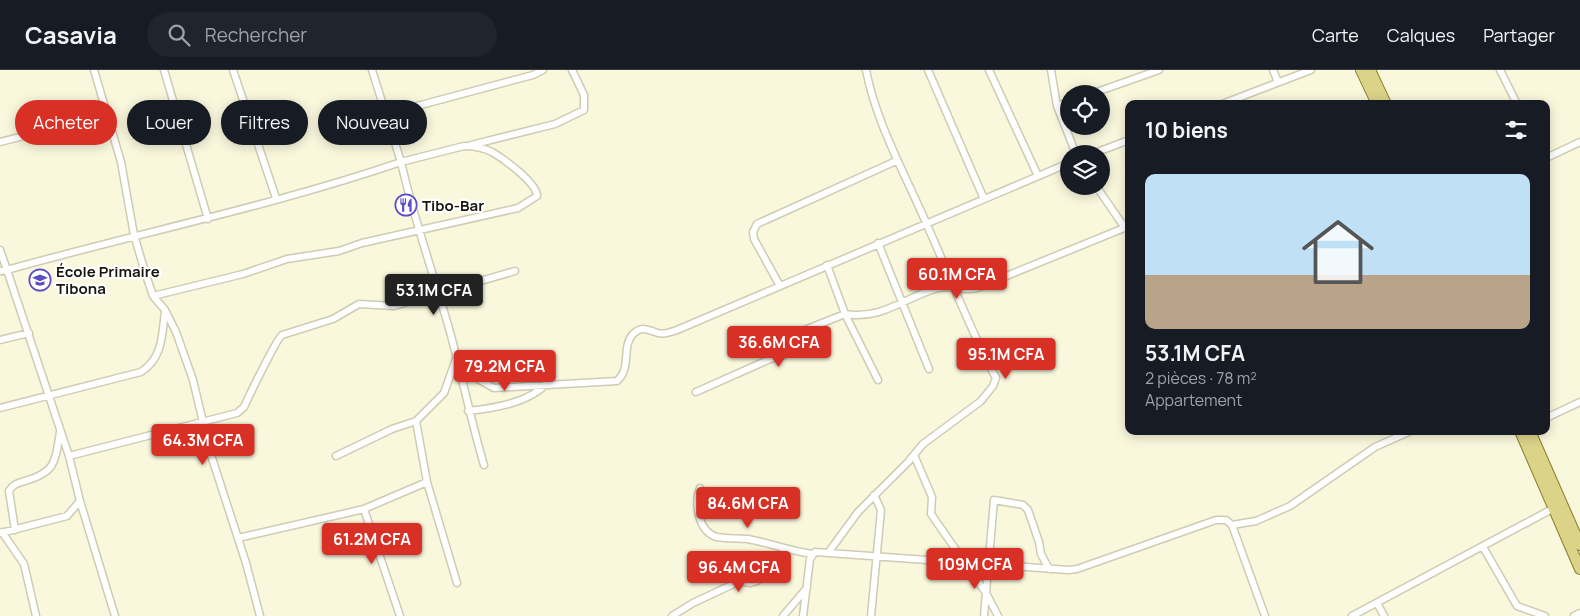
<!DOCTYPE html>
<html lang="fr">
<head>
<meta charset="utf-8">
<style>
  body { margin:0; font-family:Manrope,sans-serif; background:#20242c; color:#f1f3f6; height:100vh; display:flex; flex-direction:column; font-size:19px; white-space:nowrap }
  * { box-sizing:border-box; margin:0 }
  p { font-size:16px; color:#9ea1a6 }
  .icon { flex:none; width:28px; height:28px; fill:none; stroke:currentColor; stroke-width:2; stroke-linecap:round; stroke-linejoin:round }
  .map { position:relative; flex:1; overflow:hidden }
  .sheet { position:absolute; left:1125px; top:30px; width:425px; height:335px; display:flex; flex-direction:column; background:#171b24; border-radius:10px; box-shadow:0 2px 12px #0003 }
  .sheet>* { flex:none }
  .hud { position:absolute; left:15px; top:30px; width:475px; height:45px; display:flex; gap:10px }
  .fabs { position:absolute; left:1060px; top:15px; display:grid; gap:10px }
  .fabs a { display:grid; place-items:center; width:50px; height:50px; border-radius:50%; background:#171b24; box-shadow:0 2px 12px #0003; font-size:25px }
  .price { position:absolute; translate:-50% -42px; padding:0 11px; border-radius:5px; background:#d93025; color:#fff; font-size:16px; line-height:32px; filter:drop-shadow(0 1px 2px #0008) }
  .price::after { content:''; position:absolute; left:50%; top:30px; width:15px; height:11px; margin-left:-8px; background:inherit; clip-path:polygon(0 0,100% 0,50% 100%) }
  .price.active { background:#222; color:#fff }
  ul { padding:0; list-style:none }
  li { display:grid; align-content:center; gap:10px; height:265px; padding:0 20px }
  li span { display:grid; place-items:center; height:155px; border-radius:10px; color:#555 }
  li>.icon { margin-inline-start:auto }
  span .icon { width:90px; height:90px; fill:#fffc; stroke-width:1 }
  li b { font-size:21px }
  h2 { display:flex; justify-content:space-between; align-items:center; height:60px; padding:0 20px; font-size:21px }
  .tag { padding:0 18px; border-radius:22px; background:#171b24; box-shadow:0 2px 12px #0003; font-size:18px; line-height:45px }
  .tag.active { background:#d93025; color:#fff }
  header { display:flex; align-items:center; gap:30px; box-sizing:border-box; height:70px; padding:0 25px; background:#171b24; border-bottom:1px solid #363941 }
  header strong { font-size:24px }
  nav { display:flex; gap:28px; margin-inline-start:auto; font-size:18px }
  .search { width:350px; height:45px; background:#20242c; display:flex; align-items:center; gap:12px; box-sizing:border-box; padding:0 18px; border-radius:28px; color:#9ea1a6; font-size:19px }
  .map>svg:first-child { display:block }
  .lines { fill:none; stroke-linecap:round; stroke-linejoin:round }
  .minor-casing { stroke:#ceccb2; stroke-width:9 }
  .primary-casing { stroke:#867e29; stroke-width:12 }
  .minor { stroke:#fff; stroke-width:6 }
  .primary { stroke:#dad388; stroke-width:10 }
  .labels { text-anchor:middle; dominant-baseline:central; stroke-width:4.5; stroke-linejoin:round; paint-order:stroke }
  .poi-label { font-size:15px; font-weight:bold; fill:#17160d; stroke:#fff; text-anchor:start }
</style>
</head>
<body>
<header>
<strong>Casavia</strong>
<div class="search"><svg class="icon" aria-label="search" viewBox="0 0 24 24"><circle cx="10" cy="10" r="6"/><path d="M15 15l6 6"/></svg>Rechercher</div>
<nav><a>Carte</a><a>Calques</a><a>Partager</a></nav>
</header>
<div class="map">
<svg width="1580" height="546" viewBox="0 0 1580 546">
  <rect width="100%" height="100%" fill="#f9f7dc"/>
  <g class="lines">
    <g class="minor-casing">
      <path id="minor" d="M94,0L121,92L134,165L145,202L153,226L165,240L176,262L193,310L210,382L246,493L260,546
        M164,0L208,149
        M233,0L276,128
        M928,0L984,129
        M989,0L1038,106
        M1051,0L1057,36L1076,84
        M1273,0L1278,12
        M1500,0L1517,34
        M1091,24L1159,0
        M1222,34L1311,0
        M1057,36L1069,32
        M387,44L533,5L543,0
        M0,72L108,45
        M471,75L555,54L584,40V25L572,0
        M1092,84L1129,70
        M1546,88L1580,72
        M1096,116L1125,158
        M878,173L929,299
        M0,180L7,200L0,201
        M827,195L845,244C883,250 905,227 938,218C952,215 963,222 977,218L1129,156
        M780,216L754,169L753,162L757,154L896,91
        M153,226L243,204L287,189L339,181L362,173L518,138L537,126C537,113 504,89 492,82C484,78 474,76 464,76L401,92C414,150 434,205 450,262C462,306 471,351 484,395
        M0,270L29,263
        M696,322L768,290L784,285L797,276L807,259L845,244L878,310
        M0,338L141,302C163,288 162,265 165,241
        M468,341C495,338 529,333 547,313
        M1546,348L1580,332
        M914,385L932,427L931,444L986,523L998,546
        M69,386L237,343L244,337C249,326 277,268 282,265L333,249L359,234L394,236L515,201
        M336,386L392,359L416,351
        M700,418C694,433 698,462 717,467C727,469 738,468 748,469C769,473 790,481 812,484
        M364,439L400,546
        M1232,455L1256,451L1290,436L1375,377L1411,361
        M15,460L9,421C13,414 18,413 25,411C56,402 55,392 60,362
        M2,462L24,494L36,546
        M1,463L67,446L80,431
        M238,468L364,439L427,412
        M1483,477L1517,536L1545,546
        M828,483L858,442L908,392L923,374L981,331L993,316L996,308C969,258 950,206 927,155C906,106 876,53 866,0
        M457,513L427,412L416,351L444,323L456,289L478,309L494,318L617,311C632,298 621,277 633,264C642,255 648,260 658,263C664,265 671,262 677,260L1069,93
        M1377,533L1384,546
        M115,546L80,431L69,386L7,200C138,163 272,136 401,92L372,0
        M672,546L693,533L740,511L750,513L757,511L785,480
        M783,546L807,518
        M803,546L810,489L815,482L1068,500L1077,499L1216,450H1226L1232,455L1265,546
        M871,546L881,440L874,425
        M984,546L994,430L1023,435L1028,440L1039,472L1041,484L1049,499
        M1352,546L1554,438
        M1574,546L1580,543"/>
    </g>
    <g class="primary-casing">
      <path id="primary" d="M1361,0L1377,34
        M1370,0L1386,34
        M1520,361L1580,499
        M1530,361L1580,475"/>
    </g>
    <use href="#minor" class="minor"/>
    <use href="#primary" class="primary"/>
  </g>
  <defs>
    <g id="restaurant-ring" transform="scale(1.125)"><circle r="9.5" fill="#fff" stroke="#5c4cc5" stroke-width="1.5"/><path d="M-5-6h1v4h1v-4h1v4h1v-4h1v5L-1.5 .5V6h-2V.5L-5-1ZM5-6V6H3V1.5H1.5Q1.5-4 5-6Z" fill="#5c4cc5"/></g>
    <g id="school-ring" transform="scale(1.125)"><circle r="9.5" fill="#fff" stroke="#5c4cc5" stroke-width="1.5"/><path d="M0-5L7-2L0 1L-7-2ZM-4 1L0 2.5L4 1V4Q0 6-4 4Z" fill="#5c4cc5"/></g>
  </defs>
  <g fill-rule="evenodd">
    <use href="#restaurant-ring" x="406" y="135"/>
    <use href="#school-ring" x="40" y="210"/>
  </g>
  <g class="labels">
    <g class="poi-label">
      <text x="422" y="135">Tibo-Bar</text>
      <text x="56" y="201">École Primaire<tspan x="56" dy="17">Tibona</tspan></text>
    </g>
  </g>
</svg>
<div class="fabs">
<a><svg class="icon" aria-label="locate" viewBox="0 0 24 24"><circle cx="12" cy="12" r="6"/><path d="M12 2v4M12 18v4M2 12h4M18 12h4"/></svg></a>
<a><svg class="icon" aria-label="layers" viewBox="0 0 24 24"><path d="M12 4l9 5-9 5-9-5zM3 14l9 5 9-5"/></svg></a>
</div>
<b class="price" style="left:957px;top:230px">60.1M CFA</b>
<b class="price active" style="left:434px;top:246px">53.1M CFA</b>
<b class="price" style="left:779px;top:298px">36.6M CFA</b>
<b class="price" style="left:1006px;top:310px">95.1M CFA</b>
<b class="price" style="left:505px;top:322px">79.2M CFA</b>
<b class="price" style="left:203px;top:396px">64.3M CFA</b>
<b class="price" style="left:748px;top:459px">84.6M CFA</b>
<b class="price" style="left:372px;top:495px">61.2M CFA</b>
<b class="price" style="left:975px;top:520px">109M CFA</b>
<b class="price" style="left:739px;top:523px">96.4M CFA</b>
<div class="hud">
<a class="tag active">Acheter</a>
<a class="tag">Louer</a>
<a class="tag">Filtres</a>
<a class="tag">Nouveau</a>
</div>
<section class="sheet">
<h2>10 biens<svg class="icon" aria-label="filters" viewBox="0 0 24 24"><path d="M4 7h16M4 17h16"/><circle cx="9" cy="7" r="2"/><circle cx="15" cy="17" r="2"/></svg></h2>
<ul>
<li><span style="background:linear-gradient(#bfe0f5 65%,#b9a48a 0)"><svg class="icon" aria-label="home" viewBox="0 0 24 24"><path d="M3 11l9-7 9 7M6 9v11h12V9"/></svg></span><div><b>53.1M CFA</b><p>2 pièces · 78 m²</p><p>Appartement</p></div></li>
</ul>
</section>
</div>
</body>
</html>
